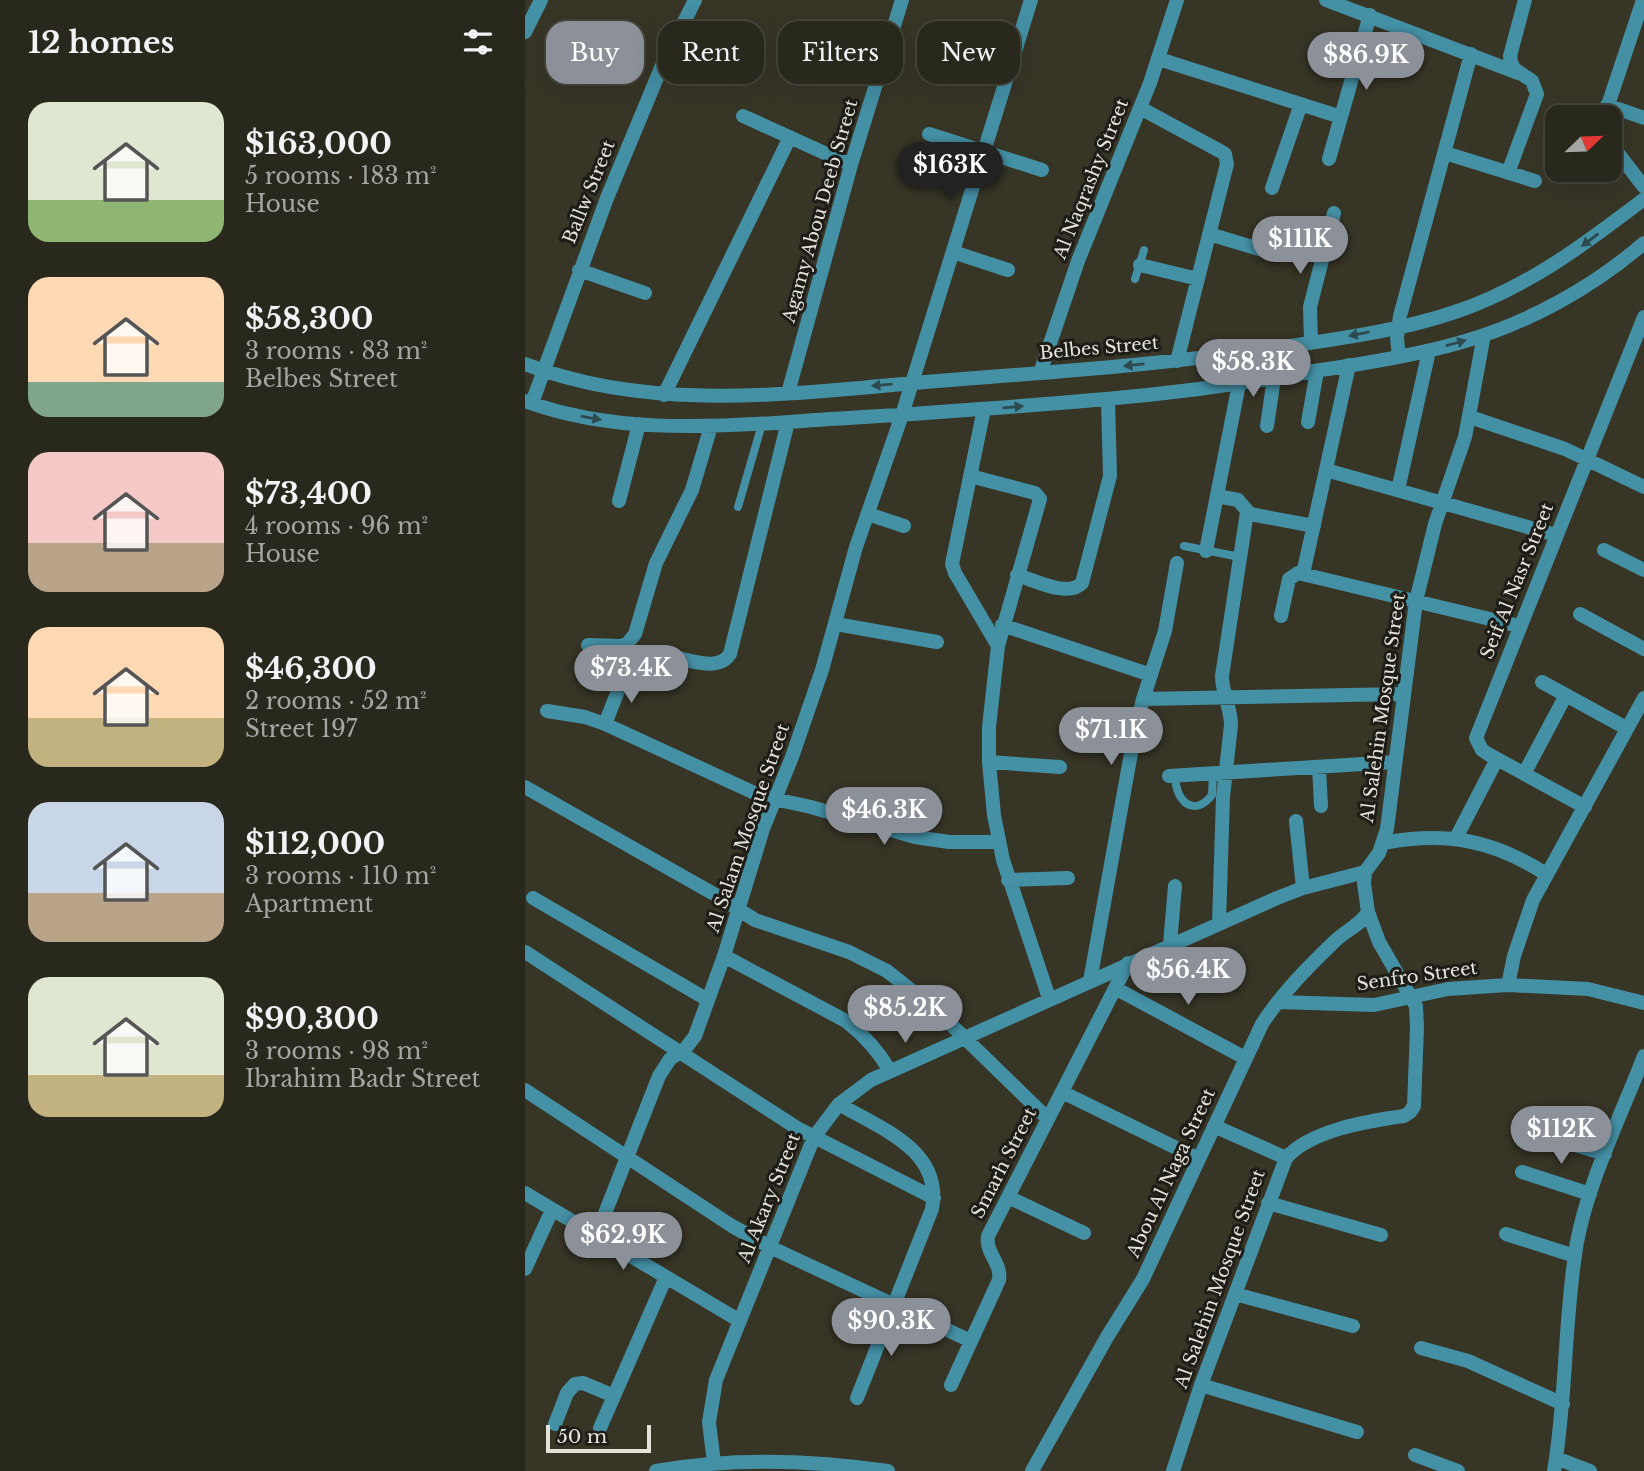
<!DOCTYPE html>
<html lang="en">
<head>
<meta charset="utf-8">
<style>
  body { margin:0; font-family:"Libre Baskerville",serif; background:#313025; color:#f1f3f6; height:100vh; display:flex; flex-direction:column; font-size:26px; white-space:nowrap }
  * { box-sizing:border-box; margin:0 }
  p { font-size:23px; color:#a5a6a3 }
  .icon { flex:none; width:38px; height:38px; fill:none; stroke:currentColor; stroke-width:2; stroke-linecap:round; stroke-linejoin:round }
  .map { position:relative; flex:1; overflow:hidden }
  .drawer { display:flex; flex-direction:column; background:#29281c; width:525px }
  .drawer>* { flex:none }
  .hud { position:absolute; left:21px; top:21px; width:665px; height:63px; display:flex; gap:14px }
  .needle { width:46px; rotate:67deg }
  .buttons { position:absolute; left:1020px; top:105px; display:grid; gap:14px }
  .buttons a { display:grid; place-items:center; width:77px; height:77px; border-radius:14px; background:#29281c; box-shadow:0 7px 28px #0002,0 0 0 2px #45443b; font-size:35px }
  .scale { position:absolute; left:21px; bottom:18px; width:105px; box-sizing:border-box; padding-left:7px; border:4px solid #e4e2d9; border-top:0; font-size:19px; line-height:24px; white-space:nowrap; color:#e4e2d9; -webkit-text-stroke:5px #1d1c16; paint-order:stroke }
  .price { position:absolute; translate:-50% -60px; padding:0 16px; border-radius:24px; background:#8c9099; color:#fff; font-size:23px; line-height:46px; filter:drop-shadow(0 2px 4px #0008) }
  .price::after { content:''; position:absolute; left:50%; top:42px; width:21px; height:16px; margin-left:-10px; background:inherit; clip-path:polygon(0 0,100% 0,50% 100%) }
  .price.on { background:#222; color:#fff }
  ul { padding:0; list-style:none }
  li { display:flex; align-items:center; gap:21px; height:175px; padding:0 28px }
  li span { display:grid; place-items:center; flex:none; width:196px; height:140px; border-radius:21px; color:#555 }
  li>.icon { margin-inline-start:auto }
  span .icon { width:84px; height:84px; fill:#fffc; stroke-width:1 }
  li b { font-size:30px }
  h2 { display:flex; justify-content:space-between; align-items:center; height:84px; padding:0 28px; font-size:30px }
  .tag { padding:0 24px; border-radius:21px; background:#29281c; box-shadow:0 7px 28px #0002,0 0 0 2px #45443b; font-size:24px; line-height:63px }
  .tag.on { background:#8c9099; color:#fff }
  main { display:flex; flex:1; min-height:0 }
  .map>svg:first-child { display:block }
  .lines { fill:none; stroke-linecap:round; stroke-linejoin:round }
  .service { stroke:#4490a5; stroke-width:8 }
  .minor { stroke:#4490a5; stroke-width:14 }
  .oneway { fill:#2d4a4f }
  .labels { text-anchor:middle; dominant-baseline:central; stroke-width:6; stroke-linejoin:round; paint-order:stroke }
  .street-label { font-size:18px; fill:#e4e2d9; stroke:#1d1c16 }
</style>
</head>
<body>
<main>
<section class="drawer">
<h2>12 homes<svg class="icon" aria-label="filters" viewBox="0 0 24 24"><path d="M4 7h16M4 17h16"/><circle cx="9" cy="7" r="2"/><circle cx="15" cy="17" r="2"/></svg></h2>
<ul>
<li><span style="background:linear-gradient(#dfe7d0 70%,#8fb573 0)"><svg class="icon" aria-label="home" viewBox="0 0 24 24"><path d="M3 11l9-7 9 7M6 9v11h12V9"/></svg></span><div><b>$163,000</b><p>5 rooms · 183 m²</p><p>House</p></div></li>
<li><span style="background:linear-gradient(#ffd9b3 75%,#7fa58c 0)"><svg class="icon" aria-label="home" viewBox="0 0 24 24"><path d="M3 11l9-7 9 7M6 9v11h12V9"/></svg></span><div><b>$58,300</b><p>3 rooms · 83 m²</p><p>Belbes Street</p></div></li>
<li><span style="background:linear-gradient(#f6c9c9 65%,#b9a48a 0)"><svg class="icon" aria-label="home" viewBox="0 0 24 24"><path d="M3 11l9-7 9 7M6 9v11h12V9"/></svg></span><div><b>$73,400</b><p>4 rooms · 96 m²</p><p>House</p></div></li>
<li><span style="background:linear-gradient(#ffd9b3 65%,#c2b280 0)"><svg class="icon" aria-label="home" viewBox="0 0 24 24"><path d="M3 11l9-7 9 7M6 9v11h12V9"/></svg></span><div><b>$46,300</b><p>2 rooms · 52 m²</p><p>Street 197</p></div></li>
<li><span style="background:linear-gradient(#c9d6e8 65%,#b9a48a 0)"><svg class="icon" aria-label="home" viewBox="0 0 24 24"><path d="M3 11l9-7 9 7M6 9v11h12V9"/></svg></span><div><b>$112,000</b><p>3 rooms · 110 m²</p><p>Apartment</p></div></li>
<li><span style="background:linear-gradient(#dfe7d0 70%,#c2b280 0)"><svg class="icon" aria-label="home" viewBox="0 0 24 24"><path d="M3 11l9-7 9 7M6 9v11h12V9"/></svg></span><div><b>$90,300</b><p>3 rooms · 98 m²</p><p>Ibrahim Badr Street</p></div></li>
</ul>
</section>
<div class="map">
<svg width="1119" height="1471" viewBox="0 0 1119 1471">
  <rect width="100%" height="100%" fill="#373526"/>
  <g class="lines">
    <path class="service" d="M610,279L619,250
      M213,507L237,424
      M659,546L715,557
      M650,775C650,800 668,819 687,795L688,773"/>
    <path class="minor" d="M801,0L993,73
      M0,32L16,0
      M263,46L354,77
      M634,59L816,117
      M1082,105L1119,118
      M615,108L695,151L700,154L702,164L652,361
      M218,116L326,165
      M1079,117L1118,0
      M404,134L517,170
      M1085,143L1119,187
      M920,153L1010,181
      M804,159L845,15
      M983,173L1012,94L1007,81C996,72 986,72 985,56L1000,0
      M747,188L776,104
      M684,234L744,252
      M428,252L483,270
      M615,265L673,279
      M54,270L120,293
      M786,343L785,307L809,213
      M874,357L872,338L875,316L946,54
      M0,364C143,419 302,388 451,378C556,370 660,362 764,346C819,338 877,330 930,312C1002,288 1060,244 1119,199
      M515,373L553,261L625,83L652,0
      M263,393L326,165L377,0
      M139,395L265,137
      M0,401C84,432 176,428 264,422C314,418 364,416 414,412C495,406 576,401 657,391C701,386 745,378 789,371C838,364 889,356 937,342C1003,323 1067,288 1119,243
      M7,403L82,198L136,68L170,0
      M459,409L427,564L430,573L473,646
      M945,417L1040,449L1119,487
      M783,422L792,371
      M742,426L749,378
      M801,470L1031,535
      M445,476L510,493L515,499L473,646L464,727V762L469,815L478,860L524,998
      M873,490L904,351
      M692,496L713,500L725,514L789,526
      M94,501L114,424
      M343,514L379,526
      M1079,550L1119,570
      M681,551L714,384
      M778,574L824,365
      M492,575C509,580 543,598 557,583L585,476L583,399
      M1055,614L1119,649
      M756,616L764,579L773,573L994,626
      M311,624L412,642
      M477,625L626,675
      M63,645L96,646L102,644L110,634L131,563L167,490L186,426
      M152,658C169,661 194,671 205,654L263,422
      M1017,682L1101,728
      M618,699L878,694
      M22,711L60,717L80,724L236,796L286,807L390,837L424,842H473
      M80,724L100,673
      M464,762L535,767
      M794,767L796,806
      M999,774L1041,695
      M644,776L870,762
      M0,787L196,898L230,920L324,952L362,971L411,1010L523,1119
      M1060,807L963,754L957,750L951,738L1119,317
      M771,821L778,888
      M931,838L972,759
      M858,843C921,831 968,840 1021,874
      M483,880L543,878
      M8,898L183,1000
      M694,923L698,797L706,725C706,708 697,693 697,676L722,512
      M645,944L650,886
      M0,952L272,1128L409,1198
      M199,956L321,1021C340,1036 353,1050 365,1071
      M565,981L608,742L618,699L640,631L652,563
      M983,985L989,956L1008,900L1119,698
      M590,988L720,1058
      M753,1002L849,1005L923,989L983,985L1063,989L1119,1003
      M0,1090L207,1226L245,1247L446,1341
      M537,1092L674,1159
      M314,1104C356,1129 418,1150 407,1209L332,1398
      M689,1126L761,1158
      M1007,1132L1080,1154
      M997,1172L1065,1194
      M0,1193L215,1321
      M483,1197L559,1233
      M743,1203L856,1235
      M981,1234L1050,1256
      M71,1236L134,1076L145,1059L160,1049L170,1036L199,956L238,829L267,757L297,670L331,547L377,415L506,0
      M0,1269L27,1210
      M710,1294L828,1326
      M896,1348L943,1361L1038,1404
      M426,1385L474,1280C477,1263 460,1253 463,1236L603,963
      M676,1385L832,1432
      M30,1424L42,1393L50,1384L58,1383L89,1396
      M75,1428L141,1277
      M890,1455L933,1471
      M1031,1458L1065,1471
      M189,1463L184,1422L191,1380L289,1137L314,1104L346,1080L752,898L778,888L840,872
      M131,1471C208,1457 286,1460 363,1471
      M507,1471L582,1337L618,1279L737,1024C757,993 784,966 810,941C820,931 837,924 843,912
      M648,1471L676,1385L761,1158C786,1130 843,1121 879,1116L885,1112L889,1106L892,1028L891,1006L854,942L843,912L839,883L840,872L854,853L862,829L891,601L910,524L940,437L959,335
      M1029,1471C1042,1395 1039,1317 1052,1242C1063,1182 1097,1113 1119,1056"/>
  </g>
  <defs><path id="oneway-solid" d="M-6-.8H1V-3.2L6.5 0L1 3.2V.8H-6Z" transform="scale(1.75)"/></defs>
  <g class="oneway">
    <use href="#oneway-solid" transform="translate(1065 240) rotate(143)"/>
    <use href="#oneway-solid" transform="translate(834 334) rotate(169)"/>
    <use href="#oneway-solid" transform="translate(931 343) rotate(-16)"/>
    <use href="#oneway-solid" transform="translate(609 365) rotate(174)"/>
    <use href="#oneway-solid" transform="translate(357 385) rotate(175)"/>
    <use href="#oneway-solid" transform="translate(488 407) rotate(-5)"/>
    <use href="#oneway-solid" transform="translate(66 418) rotate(10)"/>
  </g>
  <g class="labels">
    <g class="street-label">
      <text transform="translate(566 179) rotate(-68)">Al Naqrashy Street</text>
      <text transform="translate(64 192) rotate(-68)">Ballw Street</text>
      <text transform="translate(295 211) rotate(-74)">Agamy Abou Deeb Street</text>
      <text transform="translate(574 348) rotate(-5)">Belbes Street</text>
      <text transform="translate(992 581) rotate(-68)">Seif Al Nasr Street</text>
      <text transform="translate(858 708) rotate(-82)">Al Salehin Mosque Street</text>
      <text transform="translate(223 828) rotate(-71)">Al Salam Mosque Street</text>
      <text transform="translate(892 976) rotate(-8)">Senfro Street</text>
      <text transform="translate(479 1163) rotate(-63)">Smarh Street</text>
      <text transform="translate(646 1173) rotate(-65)">Abou Al Naga Street</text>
      <text transform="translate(244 1198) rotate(-68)">Al Akary Street</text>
      <text transform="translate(695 1279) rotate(-70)">Al Salehin Mosque Street</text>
    </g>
  </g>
</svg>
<div class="buttons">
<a><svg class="needle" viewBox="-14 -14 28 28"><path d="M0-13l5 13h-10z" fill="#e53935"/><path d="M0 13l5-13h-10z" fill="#a5a6a3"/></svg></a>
</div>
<div class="scale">50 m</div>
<b class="price" style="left:841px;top:92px">$86.9K</b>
<b class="price on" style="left:425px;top:202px">$163K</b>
<b class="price" style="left:775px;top:276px">$111K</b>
<b class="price" style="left:728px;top:399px">$58.3K</b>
<b class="price" style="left:106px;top:705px">$73.4K</b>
<b class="price" style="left:586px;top:767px">$71.1K</b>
<b class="price" style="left:359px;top:847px">$46.3K</b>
<b class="price" style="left:663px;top:1007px">$56.4K</b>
<b class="price" style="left:380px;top:1045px">$85.2K</b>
<b class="price" style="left:1036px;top:1166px">$112K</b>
<b class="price" style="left:98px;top:1272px">$62.9K</b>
<b class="price" style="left:366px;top:1358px">$90.3K</b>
<div class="hud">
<a class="tag on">Buy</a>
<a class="tag">Rent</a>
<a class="tag">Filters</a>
<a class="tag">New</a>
</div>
</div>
</main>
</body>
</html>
